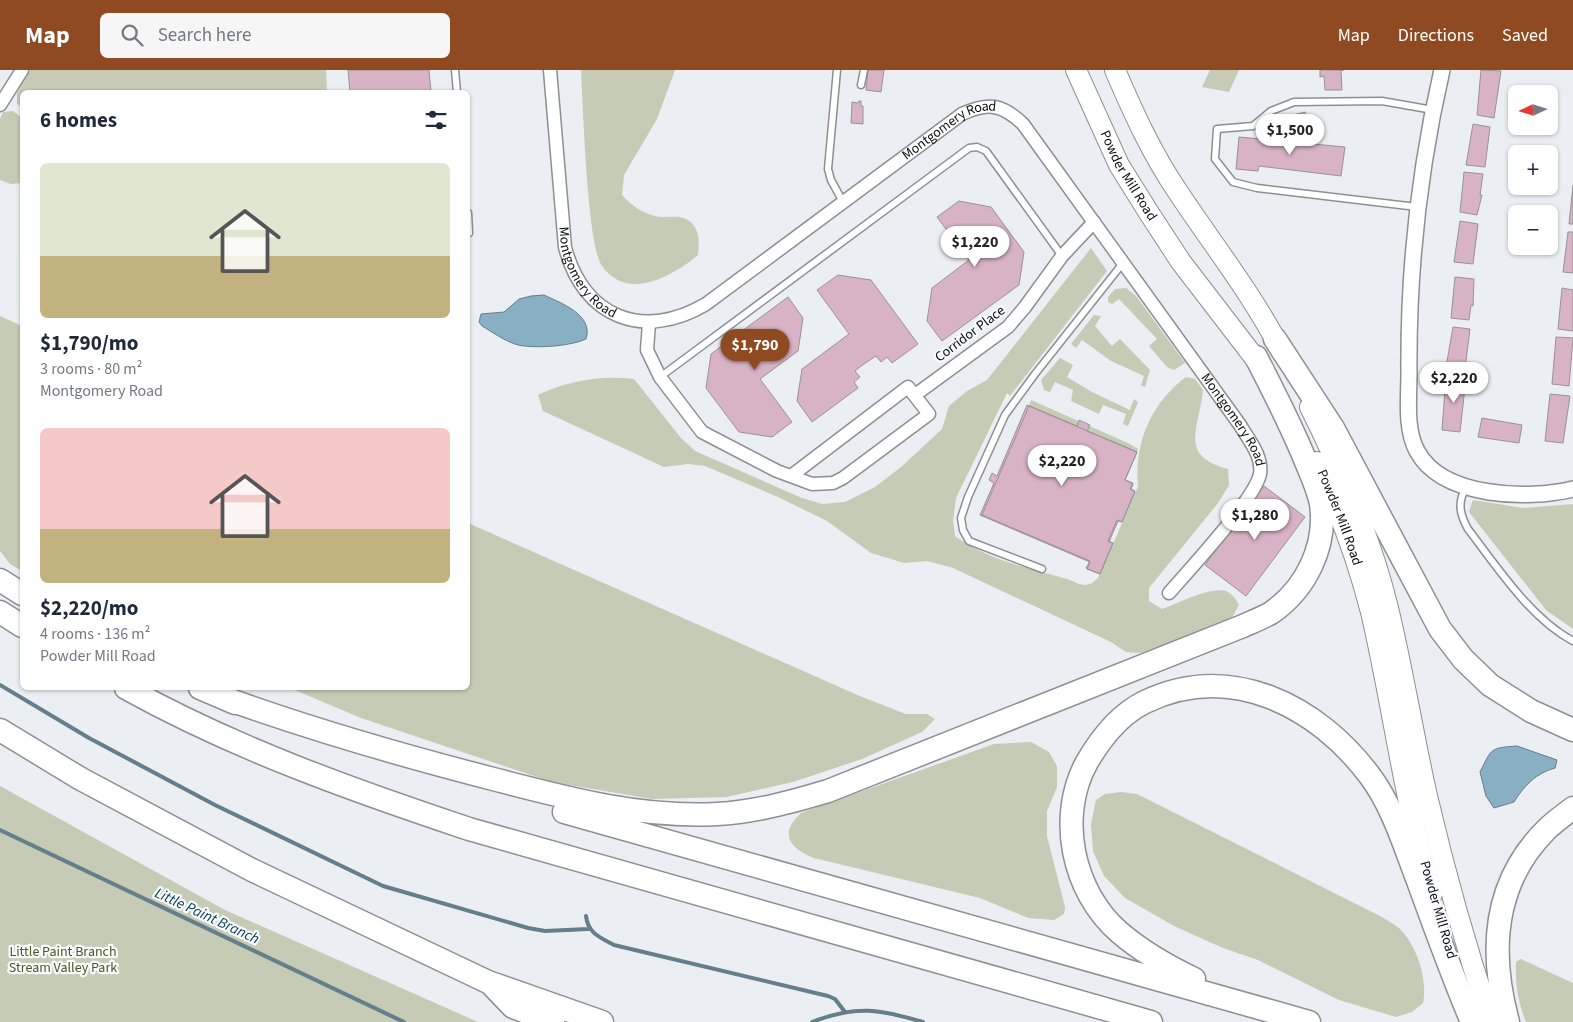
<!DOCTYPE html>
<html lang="en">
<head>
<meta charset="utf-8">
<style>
  body { margin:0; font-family:"Source Sans 3",sans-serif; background:#f6f6f7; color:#1f2937; height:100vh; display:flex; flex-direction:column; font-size:19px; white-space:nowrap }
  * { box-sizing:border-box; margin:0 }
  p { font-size:16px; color:#747a83 }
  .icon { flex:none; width:28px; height:28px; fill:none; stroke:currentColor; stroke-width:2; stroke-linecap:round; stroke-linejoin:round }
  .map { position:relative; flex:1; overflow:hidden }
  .panel { position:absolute; left:20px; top:20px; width:450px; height:600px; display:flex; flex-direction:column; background:#fff; border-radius:8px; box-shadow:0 1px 4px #0004 }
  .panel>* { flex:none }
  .needle { width:32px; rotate:266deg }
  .fabs { position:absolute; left:1508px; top:15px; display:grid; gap:10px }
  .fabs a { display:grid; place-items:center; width:50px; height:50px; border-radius:8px; background:#fff; box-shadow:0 1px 4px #0004; font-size:25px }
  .price { position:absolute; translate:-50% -42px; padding:0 11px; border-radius:18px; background:#fff; color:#222; font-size:16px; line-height:32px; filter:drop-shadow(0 1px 2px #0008) }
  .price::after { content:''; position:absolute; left:50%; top:30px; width:15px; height:11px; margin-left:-8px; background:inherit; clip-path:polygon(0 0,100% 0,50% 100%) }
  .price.selected { background:#8f4a21; color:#fff }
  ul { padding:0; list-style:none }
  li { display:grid; align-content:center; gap:10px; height:265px; padding:0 20px }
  li span { display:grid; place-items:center; height:155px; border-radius:8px; color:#555 }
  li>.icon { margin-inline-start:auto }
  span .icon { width:90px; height:90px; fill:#fffc; stroke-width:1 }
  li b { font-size:21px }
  h2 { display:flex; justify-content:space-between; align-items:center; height:60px; padding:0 20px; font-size:21px }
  header { display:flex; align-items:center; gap:30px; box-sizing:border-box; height:70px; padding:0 25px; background:#8f4a21; color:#fff }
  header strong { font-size:24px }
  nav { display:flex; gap:28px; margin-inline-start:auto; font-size:18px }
  .search { width:350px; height:45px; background:#f6f6f7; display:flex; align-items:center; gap:12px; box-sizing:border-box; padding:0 18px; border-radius:8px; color:#747a83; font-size:19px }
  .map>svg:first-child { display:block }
  .green { fill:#c5cbb5 }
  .water { fill:#89afc2; stroke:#647e8c }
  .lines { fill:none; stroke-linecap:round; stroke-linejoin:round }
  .stream { stroke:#647e8c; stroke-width:4 }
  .building { fill:#d8b2c5; stroke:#989396 }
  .service-casing { stroke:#8c8f93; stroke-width:9 }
  .minor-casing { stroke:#8c8f93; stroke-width:15 }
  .tertiary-casing { stroke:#8c8f93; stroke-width:18 }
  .primary-casing { stroke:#8c8f93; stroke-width:22 }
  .motorway-casing { stroke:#8c8f93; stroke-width:25 }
  .service { stroke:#fff; stroke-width:6 }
  .minor { stroke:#fff; stroke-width:12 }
  .tertiary { stroke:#fff; stroke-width:15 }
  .primary { stroke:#fff; stroke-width:20 }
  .motorway { stroke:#fff; stroke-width:22 }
  .labels { text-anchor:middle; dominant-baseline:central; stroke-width:4.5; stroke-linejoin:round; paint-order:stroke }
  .street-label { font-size:14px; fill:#0c0d0e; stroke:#f9fbfe }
  .park-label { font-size:14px; fill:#4e5820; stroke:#f9fbfe }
  .water-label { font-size:15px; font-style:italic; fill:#094054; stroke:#f9fbfe }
</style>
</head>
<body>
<header>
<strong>Map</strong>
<div class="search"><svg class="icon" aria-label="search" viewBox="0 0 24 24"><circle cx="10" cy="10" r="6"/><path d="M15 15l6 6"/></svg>Search here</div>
<nav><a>Map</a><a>Directions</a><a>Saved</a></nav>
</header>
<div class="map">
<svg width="1573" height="952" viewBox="0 0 1573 952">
  <rect width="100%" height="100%" fill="#ebeef2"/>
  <path class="green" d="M30,0H326L327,22H22V37L17,34V23Z
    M581,0H675L657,49L624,105L622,125C631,135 642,143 655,146C663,148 672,146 679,147C699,151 700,168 698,185C673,206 627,232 602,196C587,175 583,34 581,0Z
    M1210,0H1239L1229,22L1202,17Z
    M13,41L22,48V113L11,114L0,110V49L3,42Z
    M1091,178L1107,201L1010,326L1007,323L956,428L953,451L955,466C987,490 1029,498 1067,509C1073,511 1079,515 1085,515C1092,515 1094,511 1098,508L1138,417C1134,373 1151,333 1186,307L1195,309L1203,320C1199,359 1178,386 1228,399L1229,415L1218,433L1149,518V531L1162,539C1176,534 1211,516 1226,521C1232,524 1236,529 1239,535L1229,553L1140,583L1126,582L1111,572L953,498L927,491L904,493L871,483L827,451L778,427L705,396L688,394L664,397L543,341L538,325C567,311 602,305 634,309L681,368L695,381L802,428L822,434L845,432L875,417L901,397L942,359L949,336L967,321L987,310Z
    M1126,218L1136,226L1185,293L1174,300L1167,297L1149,276L1157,269L1119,229L1112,234L1108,232V227L1115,219Z
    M1094,245L1101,246L1095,256L1112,276L1120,269L1150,300L1145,317L1141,315L1144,306L1111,291L1082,270L1076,278L1071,274Z
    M0,246L22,256V501L10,494L0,481Z
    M1060,288L1073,295L1067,307L1092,322L1130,340L1134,329L1138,332L1128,356L1123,354L1126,344L1103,335L1099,344L1071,331L1073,320L1055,312L1050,322L1044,320L1041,310Z
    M1031,330L1130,374L1138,379L1137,382L1029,336Z
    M1473,430L1523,438L1573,434V559L1546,540L1469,442Z
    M468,453L862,627L906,644H927L935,649L922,662L862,689L793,712L726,727L652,729L552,712L361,648L290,618H468Z
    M1031,672L1049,682L1057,696V717L1047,741V766L1065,837L1064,844L1054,850L1028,848L980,828L814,788C790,779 778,764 801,743L994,674Z
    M0,716L225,840L478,952H0Z
    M1121,722L1137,724L1378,845C1385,849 1395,854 1401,860C1417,877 1428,910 1423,933L1412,942L1396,947L1339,930L1258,890L1223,878L1176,857L1125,828L1104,806L1093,781L1091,754L1096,730L1105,724Z
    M1521,889L1573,913V952H1526C1518,932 1515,913 1516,892Z"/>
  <path class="water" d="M544,225C561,233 594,245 586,269C571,276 540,278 524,276C510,275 494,263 482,256L479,252L481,244L504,242L519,229L531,226Z
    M1517,676L1557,690L1555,698C1536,703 1524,716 1514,732L1494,738L1486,726L1480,702C1492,678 1490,678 1517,676Z"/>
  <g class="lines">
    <path class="stream" d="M0,615L89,668L215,735L383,816L528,858L545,861L588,859
      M0,760L404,952
      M586,846C588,863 599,867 614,875L828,926L835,929L845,942
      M812,952C856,935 879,939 923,952"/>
  </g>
  <path class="building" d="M348,0H429L431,22H350Z
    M868,0H884L881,22L866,20Z
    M1320,0H1344H1341L1342,20H1325L1324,6L1320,7Z
    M1481,0L1501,1L1494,48L1477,45Z
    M859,31H861V36H863V54L851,53L852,32L858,33Z
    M1305,42L1308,54L1274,63L1272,50Z
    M1473,54L1490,57L1485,97L1466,95Z
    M1239,67L1345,77L1341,106L1259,96L1258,101L1236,99Z
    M1464,102L1483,104L1480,125H1482L1477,145L1460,142Z
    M1573,115V154H1569Z
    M959,131L991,137L1024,182L1019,215L942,271L927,251L932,218L969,190L937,147Z
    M1460,151L1478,154L1473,194L1454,192Z
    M1568,162H1573V203L1563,202Z
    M838,205L871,210L918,274L892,293L887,287L881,292L876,286L861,296L855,301L860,307L854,312L858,318L812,352L797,331L802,299L849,264L817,220Z
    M1455,207L1474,209L1473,236L1471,235L1469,250L1451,248Z
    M1562,218L1573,220V261L1558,259Z
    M788,227L803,248L798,281L760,309L792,352L772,367L739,362L706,318L711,284Z
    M1453,257L1470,259L1465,299L1446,297Z
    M1556,267L1573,268L1569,316L1552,314Z
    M1446,306L1466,308L1460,362L1442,360Z
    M1550,324L1570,326L1563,373L1545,371Z
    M1027,335L1077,356L1079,350L1090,355L1087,361L1137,382L1125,410L1133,413L1130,419L1135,422L1122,452L1117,450L1108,471L1113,473L1100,504L1087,499L1090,492L980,445L994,413L989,410L992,403L997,406Z
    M1029,336L1137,382L1125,410L1133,414L1131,419L1135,421L1122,452L1118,451L1109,472L1113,473L1100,504L1086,498L1090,491L982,445Z
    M1482,348L1522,355L1519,373L1478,367Z
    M1264,416L1305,447L1246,526L1205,495Z"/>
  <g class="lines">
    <g class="service-casing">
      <path id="service" d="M455,0L457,22
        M837,0L828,99L831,110L843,132
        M861,15L864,0
        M1417,137L1257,118L1233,112L1215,89L1217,59L1253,56L1271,41L1294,32L1382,31L1433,40
        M468,143L469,163
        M660,307L969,78L977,77L986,81L1062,186
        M1466,418C1457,432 1460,445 1468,459C1497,497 1531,549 1573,571
        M1042,499L969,471L963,460L961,448L968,427L1005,345L1035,304L1123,193"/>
    </g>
    <g class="minor-casing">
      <g id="minor">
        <path id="s1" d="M550,0L565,177C583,248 644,271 706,234L962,44C988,32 1002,34 1023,54L1240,355C1248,369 1263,386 1260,404C1255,429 1189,500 1169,523"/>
        <path d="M0,35L22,0"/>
        <path d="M649,253L647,280L660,307L702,362L777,401L812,414L833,413L843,408L929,344L908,317L791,406"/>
        <path d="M915,325L1008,257L1025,237L1062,186L1094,152"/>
      </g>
    </g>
    <g class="tertiary-casing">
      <path id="tertiary" d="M1442,0C1419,100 1408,200 1409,303C1409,328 1405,359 1417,381C1442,428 1529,430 1573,419"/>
    </g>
    <g class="primary-casing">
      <g id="primary">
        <path id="s2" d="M1076,0L1119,95L1149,143L1181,192L1264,300"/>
        <path d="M1115,0C1133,42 1152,84 1178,122C1213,175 1253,225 1282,282"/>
        <path d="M1310,337C1342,401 1371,468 1388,538C1403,600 1413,664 1427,726C1445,803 1466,878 1491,952"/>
        <path id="s3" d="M1317,392C1339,440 1358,491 1371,542C1393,636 1404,732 1432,824"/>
      </g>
    </g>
    <g class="motorway-casing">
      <path id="motorway" d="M1275,269L1333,358L1440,559L1463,589L1490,615L1531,641L1573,660
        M0,510L22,524
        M0,542L22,556
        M126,618C234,678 352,720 469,759L1151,952
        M200,618L235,633
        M222,627C312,660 404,686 497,710C570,729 641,748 717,744C755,742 791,732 828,721L1243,556C1252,552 1262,548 1271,543C1306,519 1327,476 1321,434C1318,418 1310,402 1304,387C1290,353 1273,320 1256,287
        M0,660L81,709L252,800L488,912L602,952
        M564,742L1309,952
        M1194,909C1167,896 1142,882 1119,862C1072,821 1057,746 1087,692C1101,668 1120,644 1145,632C1230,591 1317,635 1370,706C1393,737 1404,775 1418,811C1435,858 1452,905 1472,952
        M491,914L513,937L553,952
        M1508,952C1489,882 1493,813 1546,760C1554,752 1564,745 1573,738"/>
    </g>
    <use href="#service" class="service"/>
    <use href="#minor" class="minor"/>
    <use href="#tertiary" class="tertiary"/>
    <use href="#primary" class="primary"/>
    <use href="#motorway" class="motorway"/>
  </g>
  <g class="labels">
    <g class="street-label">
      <text stroke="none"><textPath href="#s1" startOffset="660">Montgomery Road</textPath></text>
      <text stroke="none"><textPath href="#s2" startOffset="118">Powder Mill Road</textPath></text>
      <text stroke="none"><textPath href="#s1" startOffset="211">Montgomery Road</textPath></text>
      <text transform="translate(970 264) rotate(-37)">Corridor Place</text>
      <text stroke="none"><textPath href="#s1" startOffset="1109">Montgomery Road</textPath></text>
      <text stroke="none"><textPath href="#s3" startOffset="60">Powder Mill Road</textPath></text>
      <text transform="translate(1438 840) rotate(74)">Powder Mill Road</text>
    </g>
    <g class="park-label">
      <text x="63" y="882">Little Paint Branch<tspan x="63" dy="16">Stream Valley Park</tspan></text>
    </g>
    <g class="water-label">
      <text transform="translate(207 846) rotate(25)">Little Paint Branch</text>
    </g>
  </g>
</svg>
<div class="fabs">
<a><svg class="needle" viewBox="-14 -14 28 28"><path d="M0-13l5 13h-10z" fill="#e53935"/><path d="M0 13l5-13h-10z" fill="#747a83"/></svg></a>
<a>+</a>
<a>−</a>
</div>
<b class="price" style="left:1290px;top:86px">$1,500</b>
<b class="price" style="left:975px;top:198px">$1,220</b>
<b class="price selected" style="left:755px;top:301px">$1,790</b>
<b class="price" style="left:1454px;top:334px">$2,220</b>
<b class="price" style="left:1062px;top:417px">$2,220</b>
<b class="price" style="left:1255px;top:471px">$1,280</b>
<section class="panel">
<h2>6 homes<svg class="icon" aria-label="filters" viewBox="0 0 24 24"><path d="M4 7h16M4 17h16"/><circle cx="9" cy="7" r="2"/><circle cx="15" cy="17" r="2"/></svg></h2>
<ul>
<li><span style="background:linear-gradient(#dfe7d0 60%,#c2b280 0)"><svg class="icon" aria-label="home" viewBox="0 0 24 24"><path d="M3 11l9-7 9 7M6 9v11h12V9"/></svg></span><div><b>$1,790/mo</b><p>3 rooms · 80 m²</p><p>Montgomery Road</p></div></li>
<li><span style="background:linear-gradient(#f6c9c9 65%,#c2b280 0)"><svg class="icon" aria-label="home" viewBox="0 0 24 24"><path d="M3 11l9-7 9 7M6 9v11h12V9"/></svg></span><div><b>$2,220/mo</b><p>4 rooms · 136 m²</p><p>Powder Mill Road</p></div></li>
</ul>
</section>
</div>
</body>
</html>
